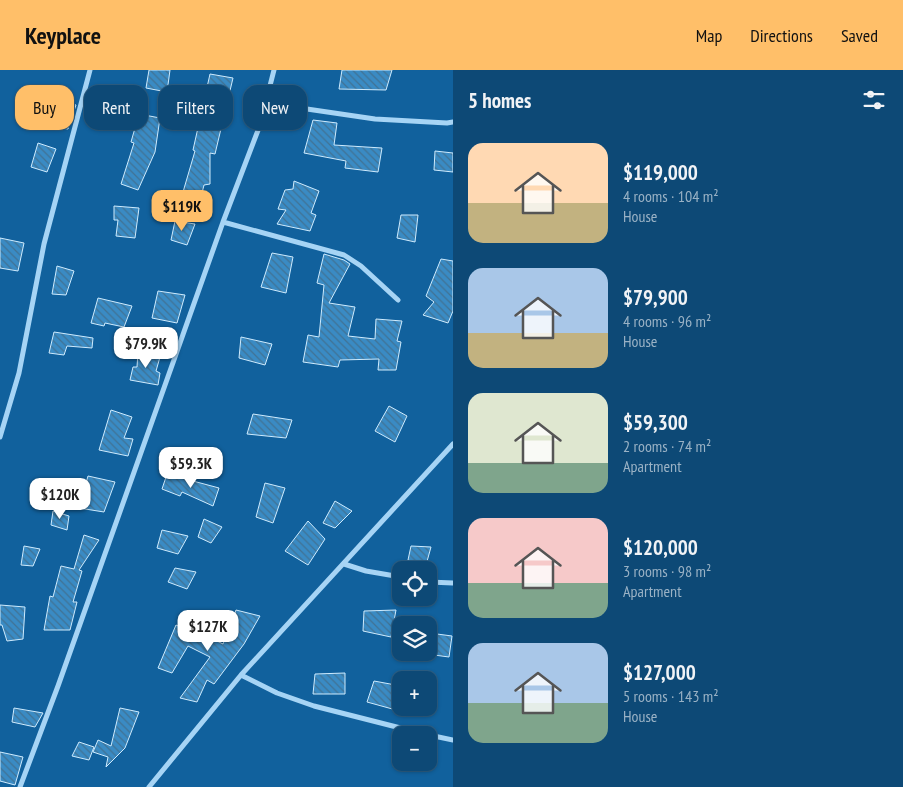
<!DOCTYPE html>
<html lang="en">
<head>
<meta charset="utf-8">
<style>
  body { margin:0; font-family:"PT Sans Narrow",sans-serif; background:#1b537e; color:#f1f3f6; height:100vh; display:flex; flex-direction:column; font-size:19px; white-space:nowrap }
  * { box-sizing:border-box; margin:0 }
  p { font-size:16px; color:#9ab2c5 }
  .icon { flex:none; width:28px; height:28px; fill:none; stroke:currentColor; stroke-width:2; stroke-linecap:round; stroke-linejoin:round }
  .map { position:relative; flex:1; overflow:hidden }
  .panel { display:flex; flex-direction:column; background:#0d4976; width:450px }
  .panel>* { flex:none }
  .banner { position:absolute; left:15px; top:15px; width:362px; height:45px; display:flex; gap:10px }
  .controls { position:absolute; left:392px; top:491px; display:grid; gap:10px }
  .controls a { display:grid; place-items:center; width:45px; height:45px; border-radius:10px; background:#0d4976; box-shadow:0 1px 4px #0004,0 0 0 1px #2d6188; font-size:25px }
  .price { position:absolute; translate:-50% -42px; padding:0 11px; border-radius:10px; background:#fff; color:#222; font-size:16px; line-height:32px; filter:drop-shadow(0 1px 2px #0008) }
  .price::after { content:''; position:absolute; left:50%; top:30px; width:15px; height:11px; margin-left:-8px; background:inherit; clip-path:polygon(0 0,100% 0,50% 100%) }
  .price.selected { background:#ffbf69; color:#111 }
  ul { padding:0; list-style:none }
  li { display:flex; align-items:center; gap:15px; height:125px; padding:0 15px }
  li span { display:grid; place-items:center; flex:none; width:140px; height:100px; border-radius:15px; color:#555 }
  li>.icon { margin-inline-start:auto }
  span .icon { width:60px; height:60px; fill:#fffc; stroke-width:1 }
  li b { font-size:21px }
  h2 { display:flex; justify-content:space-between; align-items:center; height:60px; padding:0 15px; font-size:21px }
  .tag { padding:0 18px; border-radius:15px; background:#0d4976; box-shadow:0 1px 4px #0004,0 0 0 1px #2d6188; font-size:18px; line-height:45px }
  .tag.selected { background:#ffbf69; color:#111 }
  header { display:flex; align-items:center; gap:30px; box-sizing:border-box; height:70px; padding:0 25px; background:#ffbf69; color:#111 }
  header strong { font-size:24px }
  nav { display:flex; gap:28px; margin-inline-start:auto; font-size:18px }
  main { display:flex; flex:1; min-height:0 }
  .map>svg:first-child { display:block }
  .building { fill:url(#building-back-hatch); stroke:#ceebfe }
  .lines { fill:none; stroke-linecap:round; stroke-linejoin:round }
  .minor { stroke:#a6d4f5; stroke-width:5 }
</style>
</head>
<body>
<header>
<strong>Keyplace</strong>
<nav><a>Map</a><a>Directions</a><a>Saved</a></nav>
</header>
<main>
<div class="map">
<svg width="453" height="717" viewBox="0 0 453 717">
  <defs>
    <pattern id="building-back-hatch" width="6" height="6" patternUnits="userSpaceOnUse" patternTransform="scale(1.25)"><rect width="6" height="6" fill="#3a8bc4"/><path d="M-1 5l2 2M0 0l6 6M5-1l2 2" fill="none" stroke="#417294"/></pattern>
  </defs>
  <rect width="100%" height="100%" fill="#11619d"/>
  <path class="building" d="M149,0H170L167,22L146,18Z
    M342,0H392L386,20L339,19Z
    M210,4L233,8L215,84L210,83V114L204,115L201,127L183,122L195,81L193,80Z
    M54,28L76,35L68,59L46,56Z
    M139,44L160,48L155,82L138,120L121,114L134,73L131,72Z
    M313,50L337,53L334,75L382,78L378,102L345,98L346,91L304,83Z
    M38,73L56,79L47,102L31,97Z
    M435,81L453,83V102L434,100Z
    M294,111L319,121L311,143L316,145L310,161L277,154L286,140L278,139L285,120L293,119Z
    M114,136L139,138L135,168L116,166L118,150H114Z
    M401,145H418L415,172L397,168Z
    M175,151L195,154L187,175L171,170Z
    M0,168L24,173L18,201L0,198Z
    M272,183L293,187L286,223L261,217Z
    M324,184L344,190L350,194L329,233L355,237L348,266L375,269L376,249L402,251L397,271L401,272L396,300H378L379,289L340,290L338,297L303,292L308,265L319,267L324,215L317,213Z
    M441,189L453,191V241L448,253L423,245L434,232L426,226Z
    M57,196L74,201L66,225L52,224Z
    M158,221L185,225L177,253L152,248Z
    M98,228L132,236L124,257L105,253L104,256L91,253Z
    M54,262L93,268L92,278L67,276L64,285L49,283Z
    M241,267L272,274L265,295L239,288Z
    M138,282L160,287L156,301L160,303L158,315L130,310L133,297H137Z
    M389,336L407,346L395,372L375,361Z
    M111,340L132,347L124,368L133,369L128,386L99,380Z
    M253,344L292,350L286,368L247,364Z
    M167,404L219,418L213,436L182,422L180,426L162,419Z
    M88,406L115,412L104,442L79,438Z
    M265,413L285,418L273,453L256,447Z
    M335,431L352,441L335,458L323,453Z
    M53,441L69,446L67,460L51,455Z
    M204,449L222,457L211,473L198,467Z
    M308,451L325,469L308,495L285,481Z
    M162,460L188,466L178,484L157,478Z
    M84,465L99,470L79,500L82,501L73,532H77L70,560H44L50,526L53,527L61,496L74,499Z
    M24,476L40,479L33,496L21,495Z
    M411,476L431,477L426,495L408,490Z
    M175,498L196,502L187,519L168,512Z
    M0,535L25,537L23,569L7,571L2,555H0Z
    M236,540L260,546L244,574L214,614L207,610L197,632L180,628L210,587L188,576L172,603L158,598L176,555L210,570L211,568L223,574Z
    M396,540L391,567L363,561L364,541Z
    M437,564L452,566L449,587L434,585Z
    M345,603V624H313L315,604Z
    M374,611L401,616V626L396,640L367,632Z
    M14,638L43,643L35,657L12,652Z
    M120,638L139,642L125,678L106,697L108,687L93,682L98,670L111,676Z
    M79,672L94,677L89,690L72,686Z
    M0,682L23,687L15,715L0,711Z"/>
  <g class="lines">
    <path class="minor" d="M266,33L375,49L447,53L453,52
      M223,152L344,185L361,196L398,230
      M0,367L19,303L44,174L90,0
      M344,494L366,501L401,507
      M429,512L453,513
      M241,605L277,623L314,636L428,665
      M429,665L453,670
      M20,717L58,616L223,152L260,55L274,0
      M149,717L241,605L453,374"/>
  </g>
</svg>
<div class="controls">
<a><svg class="icon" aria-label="locate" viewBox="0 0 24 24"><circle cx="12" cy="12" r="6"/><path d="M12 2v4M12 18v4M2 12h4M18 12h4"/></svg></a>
<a><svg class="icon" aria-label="layers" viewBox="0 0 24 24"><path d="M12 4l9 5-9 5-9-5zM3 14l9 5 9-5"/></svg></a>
<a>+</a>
<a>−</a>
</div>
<b class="price selected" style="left:182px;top:162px">$119K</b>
<b class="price" style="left:146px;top:299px">$79.9K</b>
<b class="price" style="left:191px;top:419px">$59.3K</b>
<b class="price" style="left:60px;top:450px">$120K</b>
<b class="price" style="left:208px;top:582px">$127K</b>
<div class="banner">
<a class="tag selected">Buy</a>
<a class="tag">Rent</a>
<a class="tag">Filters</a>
<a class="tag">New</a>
</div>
</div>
<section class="panel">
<h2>5 homes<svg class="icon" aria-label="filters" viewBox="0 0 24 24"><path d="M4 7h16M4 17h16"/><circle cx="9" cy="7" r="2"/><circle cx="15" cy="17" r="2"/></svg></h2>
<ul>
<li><span style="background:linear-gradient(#ffd9b3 60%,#c2b280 0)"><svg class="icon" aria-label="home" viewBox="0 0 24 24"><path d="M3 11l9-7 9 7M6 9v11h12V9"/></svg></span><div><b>$119,000</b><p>4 rooms · 104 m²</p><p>House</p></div></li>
<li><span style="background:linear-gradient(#a9c7e8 65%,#c2b280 0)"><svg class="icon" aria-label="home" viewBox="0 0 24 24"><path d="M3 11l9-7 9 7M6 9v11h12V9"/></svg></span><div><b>$79,900</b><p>4 rooms · 96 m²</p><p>House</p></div></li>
<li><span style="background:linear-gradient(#dfe7d0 70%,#7fa58c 0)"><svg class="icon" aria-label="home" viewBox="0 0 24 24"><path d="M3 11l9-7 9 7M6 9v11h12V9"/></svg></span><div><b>$59,300</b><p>2 rooms · 74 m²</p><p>Apartment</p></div></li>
<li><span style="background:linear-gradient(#f6c9c9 65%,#7fa58c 0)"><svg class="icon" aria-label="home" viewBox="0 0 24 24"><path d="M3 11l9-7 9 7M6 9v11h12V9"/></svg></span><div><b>$120,000</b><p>3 rooms · 98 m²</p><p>Apartment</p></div></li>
<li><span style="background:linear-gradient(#a9c7e8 60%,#7fa58c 0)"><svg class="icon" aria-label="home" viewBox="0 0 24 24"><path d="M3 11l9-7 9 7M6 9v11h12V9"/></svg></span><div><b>$127,000</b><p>5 rooms · 143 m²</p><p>House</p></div></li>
</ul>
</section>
</main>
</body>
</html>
